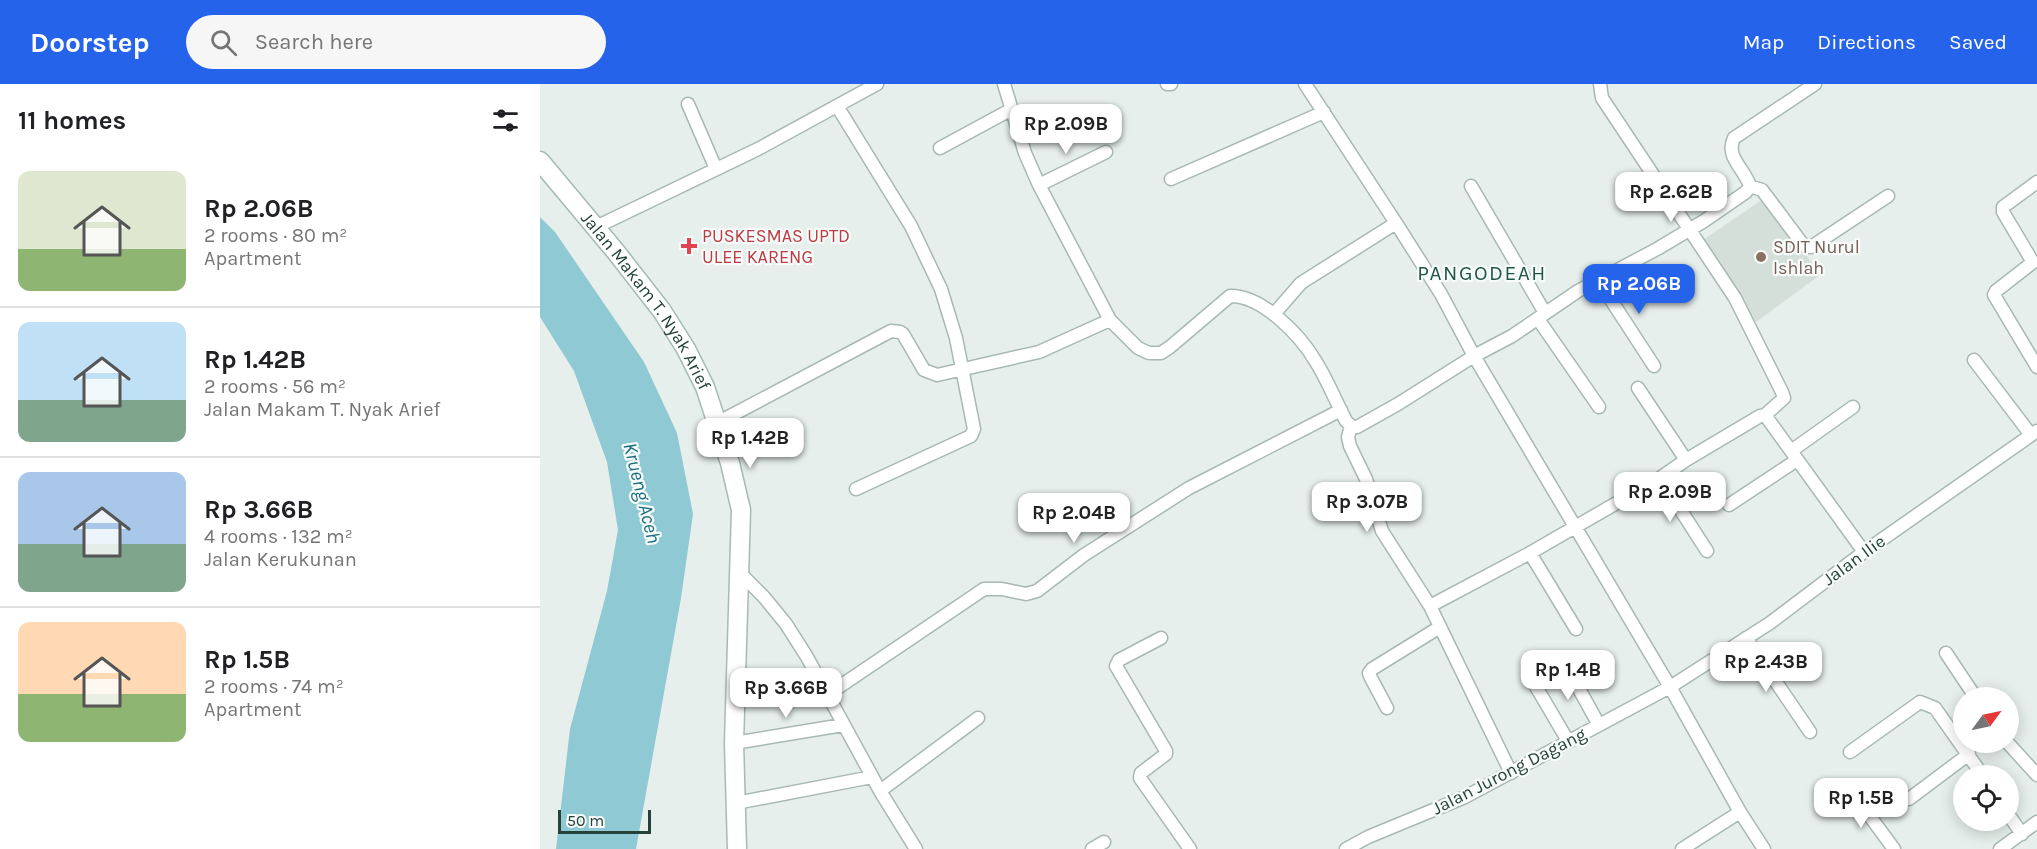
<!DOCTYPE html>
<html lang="en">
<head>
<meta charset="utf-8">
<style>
  body { margin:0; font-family:Karla,sans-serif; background:#f6f6f6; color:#202124; height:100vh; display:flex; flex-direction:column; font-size:22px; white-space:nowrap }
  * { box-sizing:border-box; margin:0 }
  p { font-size:20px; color:#757577 }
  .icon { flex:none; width:33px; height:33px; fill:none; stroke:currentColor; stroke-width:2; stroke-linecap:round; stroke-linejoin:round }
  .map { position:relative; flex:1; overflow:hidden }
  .sheet { display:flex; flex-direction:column; background:#fff; width:540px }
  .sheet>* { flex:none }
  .needle { width:39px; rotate:57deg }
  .fabs { position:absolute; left:1413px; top:603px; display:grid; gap:12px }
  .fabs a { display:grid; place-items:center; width:66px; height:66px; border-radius:50%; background:#fff; box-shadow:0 3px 15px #0003; font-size:30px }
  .scale { position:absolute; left:18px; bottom:15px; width:93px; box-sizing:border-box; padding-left:6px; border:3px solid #24423a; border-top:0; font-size:16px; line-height:21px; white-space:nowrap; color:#24423a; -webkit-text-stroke:4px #f7fbf9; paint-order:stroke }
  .price { position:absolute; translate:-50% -51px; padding:0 14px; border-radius:12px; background:#fff; color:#222; font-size:20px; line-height:39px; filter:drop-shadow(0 2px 3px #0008) }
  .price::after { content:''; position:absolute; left:50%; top:36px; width:18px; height:14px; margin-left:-9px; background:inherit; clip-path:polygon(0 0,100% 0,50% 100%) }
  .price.selected { background:#2563eb; color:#fff }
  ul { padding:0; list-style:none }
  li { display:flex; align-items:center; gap:18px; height:150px; padding:0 18px }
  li+li { border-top:2px solid #e0e0e0 }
  li span { display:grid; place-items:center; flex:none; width:168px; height:120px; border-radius:12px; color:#555 }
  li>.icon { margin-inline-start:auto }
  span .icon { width:72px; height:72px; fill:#fffc; stroke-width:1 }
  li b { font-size:26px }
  h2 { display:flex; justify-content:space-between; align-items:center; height:72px; padding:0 18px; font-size:26px }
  header { display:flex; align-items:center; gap:36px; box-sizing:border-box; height:84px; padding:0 30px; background:#2563eb; color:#fff }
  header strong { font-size:28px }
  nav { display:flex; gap:33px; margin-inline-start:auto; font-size:21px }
  .search { width:420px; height:54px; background:#f6f6f6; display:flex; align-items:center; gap:15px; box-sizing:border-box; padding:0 21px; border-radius:33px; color:#757577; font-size:22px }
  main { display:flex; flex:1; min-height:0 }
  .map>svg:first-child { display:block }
  .built { fill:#d4dfda }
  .water { fill:#8ec9d4 }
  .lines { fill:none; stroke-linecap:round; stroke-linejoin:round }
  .street-casing { stroke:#a8b8b2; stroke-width:15 }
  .secondary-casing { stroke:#a4bbb3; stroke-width:21 }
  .street { stroke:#fff; stroke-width:12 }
  .secondary { stroke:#fff; stroke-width:18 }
  .health-dot { fill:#e0444e; stroke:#f7fbf9; stroke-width:2 }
  .education-dot { fill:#8d6e63; stroke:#f7fbf9; stroke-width:2 }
  .labels { text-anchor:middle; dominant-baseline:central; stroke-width:4.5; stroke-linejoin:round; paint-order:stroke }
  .health-label { font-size:18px; fill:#be3a42; stroke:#f7fbf9; text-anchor:start }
  .education-label { font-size:18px; fill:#785e54; stroke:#f7fbf9; text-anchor:start }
  .street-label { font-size:18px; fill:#24423a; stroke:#f7fbf9 }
  .water-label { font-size:20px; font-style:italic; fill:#1c6f80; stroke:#f7fbf9 }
  .quarter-label { font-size:21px; letter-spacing:1.5px; fill:#1f5548; stroke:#f7fbf9 }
</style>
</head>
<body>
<header>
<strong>Doorstep</strong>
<div class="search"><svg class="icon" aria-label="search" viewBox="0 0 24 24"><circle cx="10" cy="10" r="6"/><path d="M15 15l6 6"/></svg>Search here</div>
<nav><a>Map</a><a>Directions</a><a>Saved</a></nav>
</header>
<main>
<section class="sheet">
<h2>11 homes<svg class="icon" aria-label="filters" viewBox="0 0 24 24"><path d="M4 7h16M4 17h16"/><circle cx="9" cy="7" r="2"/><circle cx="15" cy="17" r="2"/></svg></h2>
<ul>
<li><span style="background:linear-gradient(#dfe7d0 65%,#8fb573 0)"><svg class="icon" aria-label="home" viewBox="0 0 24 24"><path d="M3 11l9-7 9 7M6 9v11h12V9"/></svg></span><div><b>Rp 2.06B</b><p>2 rooms · 80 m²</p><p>Apartment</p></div></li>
<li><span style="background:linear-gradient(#bfe0f5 65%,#7fa58c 0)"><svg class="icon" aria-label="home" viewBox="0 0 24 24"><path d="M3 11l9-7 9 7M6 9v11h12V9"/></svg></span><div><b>Rp 1.42B</b><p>2 rooms · 56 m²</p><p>Jalan Makam T. Nyak Arief</p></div></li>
<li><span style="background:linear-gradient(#a9c7e8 60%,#7fa58c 0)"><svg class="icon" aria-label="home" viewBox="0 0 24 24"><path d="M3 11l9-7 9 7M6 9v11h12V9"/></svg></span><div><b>Rp 3.66B</b><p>4 rooms · 132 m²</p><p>Jalan Kerukunan</p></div></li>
<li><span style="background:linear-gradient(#ffd9b3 60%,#8fb573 0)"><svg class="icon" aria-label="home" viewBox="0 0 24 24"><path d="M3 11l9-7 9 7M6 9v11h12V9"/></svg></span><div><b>Rp 1.5B</b><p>2 rooms · 74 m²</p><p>Apartment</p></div></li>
</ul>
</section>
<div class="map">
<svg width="1497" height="765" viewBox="0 0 1497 765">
  <rect width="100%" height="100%" fill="#e6efeb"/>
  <path class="built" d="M1226,113L1280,191L1216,238L1163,156Z"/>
  <path class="water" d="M0,133L15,148L104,278L137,349L153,430L141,514L96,765H16L30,645L67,507L78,446L67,378L34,287L0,233Z"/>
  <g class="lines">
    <g class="street-casing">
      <path id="street" d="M464,0L485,69L499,101L570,236L598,264L609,269H621L630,263L690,212C722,211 761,252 776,278C788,297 796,318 806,337L811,342L817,343L858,320L934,272L972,252L1038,207L1117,165L1164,137L1206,108L1210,102C1204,84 1185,73 1194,54L1275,0
        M627,0H631
        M765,0L856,139
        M1060,0L1062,14L1195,214L1242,308L1244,314L1225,331
        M148,20L176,85
        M297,22L371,142L401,205L416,254L434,345L431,352L316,405
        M400,64L472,25
        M631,95L784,28
        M1497,98L1463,123V128L1491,175L1492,179L1456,207L1454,211L1497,283
        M499,101L566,68
        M931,102L1005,229
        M1210,102L1222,106L1264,162L1271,163L1348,112
        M56,143L218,65L337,0
        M1058,196L1114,282
        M734,230L761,199L856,139L901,210L934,272L1130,603L1200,728L1224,765
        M998,235L1059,323
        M1434,276L1491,351
        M177,339L351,247L360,248L363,250L384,286L397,291L499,268L570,236
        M811,342L808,353L810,362L826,395L842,447L890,522L971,689
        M1251,367L1313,323
        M1146,376L1220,332L1225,331L1324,468
        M1120,394L1167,467
        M1189,421L1257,376
        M200,489L224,513L246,540L267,573L340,707L376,765
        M890,522L990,469
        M1036,545L990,469L1120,394L1146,376L1098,304
        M621,554L579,576L576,582L626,667V670L601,689L600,694L650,765
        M1206,554L1270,648
        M1406,569L1436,614
        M1024,578L1059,641
        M991,594L1028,657
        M287,611L444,505H462L486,510L497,507L544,471L649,404L801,326
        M847,624L831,594L829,589L832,585L900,543
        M1467,658L1497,691
        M194,659L303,641
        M1310,668L1380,618L1395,624L1443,692
        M340,707L438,634
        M1312,708L1354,765
        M1369,715L1429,670
        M196,719L332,693
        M1468,730L1482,750
        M552,765L564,758
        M806,765L828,753L925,713L1130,603L1230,539L1324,468L1497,347
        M1142,765L1200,728
        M1460,765L1497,738"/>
    </g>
    <g class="secondary-casing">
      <g id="secondary">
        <path id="s1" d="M0,77L76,168L122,227L146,265L165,303L190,379L201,426L194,659L197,765"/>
      </g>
    </g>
    <use href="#street" class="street"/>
    <use href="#secondary" class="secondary"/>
  </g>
  <path class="health-dot" d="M146 153h6v6h6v6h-6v6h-6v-6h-6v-6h6z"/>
  <circle class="education-dot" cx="1221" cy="173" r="6"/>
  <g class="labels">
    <g class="health-label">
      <text x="162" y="152">PUSKESMAS UPTD<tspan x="162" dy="21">ULEE KARENG</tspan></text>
    </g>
    <g class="education-label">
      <text x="1233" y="163">SDIT Nurul<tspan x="1233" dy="21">Ishlah</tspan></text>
    </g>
    <g class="street-label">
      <text stroke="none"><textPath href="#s1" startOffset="176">Jalan Makam T. Nyak Arief</textPath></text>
      <text transform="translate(1314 476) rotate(-36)">Jalan Ilie</text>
      <text transform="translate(969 687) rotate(-27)">Jalan Jurong Dagang</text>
    </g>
    <g class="water-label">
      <text transform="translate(102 409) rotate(76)">Krueng Aceh</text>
    </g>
    <g class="quarter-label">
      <text x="942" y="189">PANGODEAH</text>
    </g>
  </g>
</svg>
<div class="fabs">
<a><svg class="needle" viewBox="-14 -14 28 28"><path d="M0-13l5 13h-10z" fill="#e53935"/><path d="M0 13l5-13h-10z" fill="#757577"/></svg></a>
<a><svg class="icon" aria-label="locate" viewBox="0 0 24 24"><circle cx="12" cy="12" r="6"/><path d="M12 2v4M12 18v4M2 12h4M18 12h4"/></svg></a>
</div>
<div class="scale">50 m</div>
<b class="price" style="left:526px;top:71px">Rp 2.09B</b>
<b class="price" style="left:1131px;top:139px">Rp 2.62B</b>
<b class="price selected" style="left:1099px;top:231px">Rp 2.06B</b>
<b class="price" style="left:210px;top:385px">Rp 1.42B</b>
<b class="price" style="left:1130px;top:439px">Rp 2.09B</b>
<b class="price" style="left:827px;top:449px">Rp 3.07B</b>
<b class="price" style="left:534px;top:460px">Rp 2.04B</b>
<b class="price" style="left:1226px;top:609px">Rp 2.43B</b>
<b class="price" style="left:1028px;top:617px">Rp 1.4B</b>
<b class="price" style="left:246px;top:635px">Rp 3.66B</b>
<b class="price" style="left:1321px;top:745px">Rp 1.5B</b>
</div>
</main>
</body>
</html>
